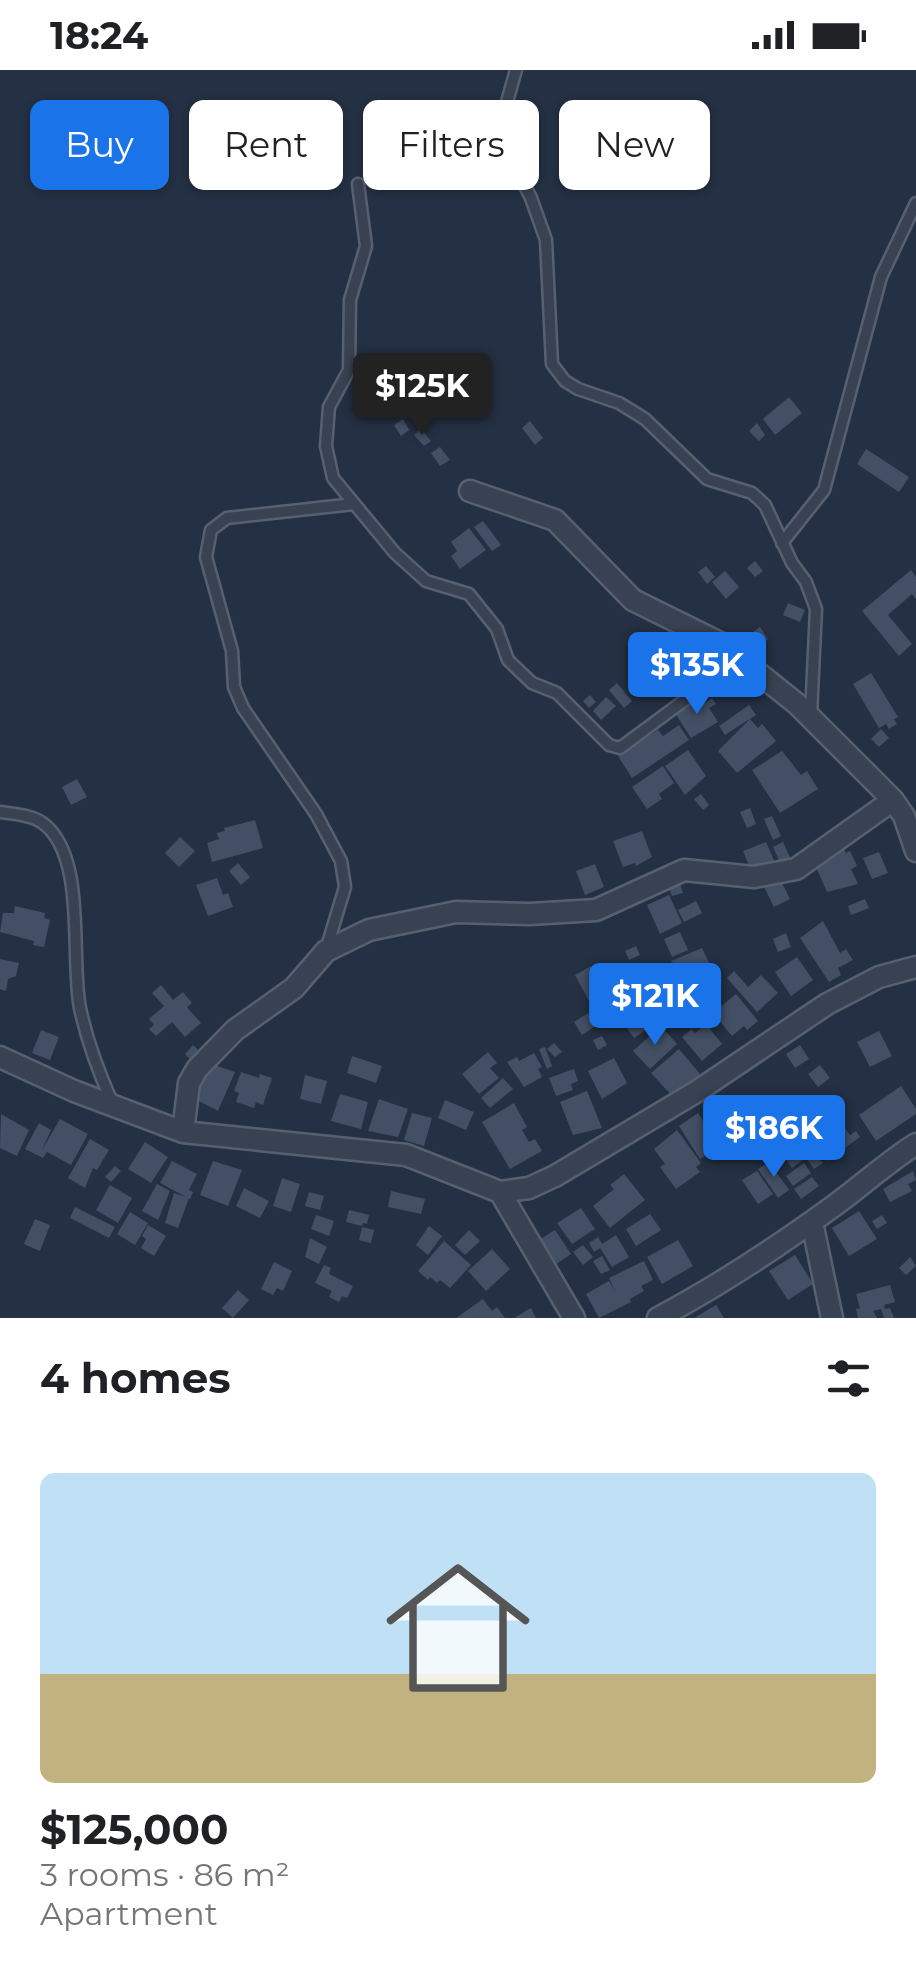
<!DOCTYPE html>
<html lang="en">
<head>
<meta charset="utf-8">
<style>
  body { margin:0; font-family:Montserrat,sans-serif; background:#f2f2f2; color:#202124; height:100vh; display:flex; flex-direction:column; font-size:38px; white-space:nowrap }
  * { box-sizing:border-box; margin:0 }
  p { font-size:32px; color:#757577 }
  .icon { flex:none; width:55px; height:55px; fill:none; stroke:currentColor; stroke-width:2; stroke-linecap:round; stroke-linejoin:round }
  .map { position:relative; height:1248px; overflow:hidden }
  .drawer { display:flex; flex-direction:column; background:#fff; flex:1 }
  .drawer>* { flex:none }
  .top-card { position:absolute; left:30px; top:30px; width:858px; height:90px; display:flex; gap:20px }
  .price { position:absolute; translate:-50% -85px; padding:0 22px; border-radius:10px; background:#1a73e8; color:#fff; font-size:32px; line-height:65px; filter:drop-shadow(0 2px 5px #0008) }
  .price::after { content:''; position:absolute; left:50%; top:60px; width:30px; height:22px; margin-left:-15px; background:inherit; clip-path:polygon(0 0,100% 0,50% 100%) }
  .price.current { background:#222; color:#fff }
  ul { padding:0; list-style:none }
  li { display:grid; align-content:center; gap:20px; height:530px; padding:0 40px }
  li span { display:grid; place-items:center; height:310px; border-radius:15px; color:#555 }
  li>.icon { margin-inline-start:auto }
  span .icon { width:180px; height:180px; fill:#fffc; stroke-width:1 }
  li b { font-size:42px }
  h2 { display:flex; justify-content:space-between; align-items:center; height:120px; padding:0 40px; font-size:42px }
  .tag { padding:0 35px; border-radius:15px; background:#fff; box-shadow:0 2px 8px #0004; font-size:35px; line-height:90px }
  .tag.current { background:#1a73e8; color:#fff }
  .status { display:flex; justify-content:space-between; align-items:center; height:70px; padding:0 50px; background:#fff; direction:ltr }
  .status svg { height:28px; fill:currentColor }
  .map>svg:first-child { display:block }
  .building { fill:#434f65 }
  .lines { fill:none; stroke-linecap:round; stroke-linejoin:round }
  .lane-casing { stroke:#57606f; stroke-width:15 }
  .street-casing { stroke:#57606f; stroke-width:25 }
  .lane { stroke:#394252; stroke-width:10 }
  .street { stroke:#394252; stroke-width:20 }
</style>
</head>
<body>
<div class="status"><b>18:24</b><svg viewBox="0 0 49 12"><path d="M0 12V9h3v3zM5 12V6h3v6zM10 12V3h3v9zM15 12V0h3v12zM26 1h20v11H26zM47 4h2v5h-2z"/></svg></div>
<div class="map">
<svg width="916" height="1248" viewBox="0 0 916 1248">
  <rect width="100%" height="100%" fill="#243043"/>
  <path class="building" d="M789,327L802,343L775,365L763,349Z
    M403,349L409,360L401,366L394,355Z
    M530,351L543,368L535,375L522,358Z
    M757,353L765,365L759,371L749,361Z
    M421,359L431,371L424,376L414,365Z
    M440,377L450,390L440,396L431,383Z
    M866,379L909,407L899,422L857,394Z
    M483,451L501,475L492,481L474,457Z
    M469,458L486,480L460,499L451,486L457,481L451,472Z
    M755,491L763,501L755,507L747,498Z
    M706,496L715,507L707,514L698,502Z
    M911,500L916,507V529L912,524L888,545L912,574L899,586L862,541Z
    M725,501L739,517L726,529L712,512Z
    M788,533L805,540L800,552L783,545Z
    M760,557L768,569L756,578L747,566Z
    M871,603L898,647L894,649L897,654L889,659L886,654L879,658L853,614Z
    M617,613L632,631L624,638L609,620Z
    M590,625L596,632L589,638L583,631Z
    M702,626L705,633L712,628L716,634L709,638L718,652L691,668L675,643Z
    M606,627L616,636L601,650L593,641Z
    M749,635L756,645L725,665L719,656Z
    M750,649L758,658L762,654L776,671L737,703L718,681Z
    M679,655L689,670L632,708L618,686L658,660L663,666Z
    M881,659L889,668L879,677L871,669Z
    M688,680L706,706L685,725L665,696Z
    M782,681L801,705L807,701L818,719L780,743L752,700Z
    M663,696L674,713L659,724L662,729L647,739L632,717Z
    M77,709L87,727L71,735L62,717Z
    M701,724L709,735L703,740L694,729Z
    M750,738L756,754L747,758L740,742Z
    M772,746L781,766L773,770L764,749Z
    M255,750L263,778L212,792L207,773L219,769L217,763L225,761L224,758Z
    M642,761L652,787L636,796L635,793L623,797L613,771Z
    M180,767L195,781L179,797L165,783Z
    M766,772L776,795L753,805L743,781Z
    M783,772L792,792L782,797L773,777Z
    M842,773L846,783L850,781L857,796L851,799L858,814L827,822L813,790Z
    M879,782L888,803L872,809L863,788Z
    M238,793L250,807L241,815L229,801Z
    M595,794L604,817L585,825L576,801Z
    M779,807L790,829L774,837L763,815Z
    M217,808L223,825L228,823L233,837L208,846L196,815Z
    M680,814L683,823L672,826L669,818Z
    M669,825L682,853L660,864L647,835Z
    M865,829L869,838L851,845L848,836Z
    M696,831L702,843L684,852L678,840Z
    M15,836L45,843L44,848L50,850L44,877L33,875L34,871L0,862L3,843H14Z
    M823,851L840,883L846,879L853,890L838,898L841,905L829,912L800,868Z
    M680,862L688,880L672,887L664,869Z
    M786,863L791,877L778,882L773,869Z
    M636,876L640,885L629,890L625,881Z
    M702,878L714,903L686,915L671,891Z
    M797,887L813,910L791,926L775,902Z
    M0,889L19,893L16,906L8,909L6,921L0,919Z
    M591,896L605,923L589,931L575,905Z
    M734,901L748,917L761,905L778,923L757,942L727,908Z
    M161,915L173,930L183,922L192,933L187,937L201,953L185,967L172,952L156,966L149,959L154,955L149,949L164,936L152,923Z
    M634,916L641,929L612,944L605,931Z
    M736,924L758,951L747,960L744,956L732,966L713,943Z
    M685,927L703,947L695,954L677,934Z
    M647,933L659,951L634,968L626,957L637,950L632,943Z
    M595,939L603,951L582,965L574,952Z
    M706,954L722,974L702,991L682,967L692,959L695,963Z
    M661,956L677,974L650,999L633,981Z
    M41,960L59,967L50,990L32,983Z
    M879,961L892,986L870,997L857,972Z
    M602,966L607,975L598,980L593,970Z
    M554,973L562,982L555,987L547,979Z
    M193,975L203,984L194,993L185,984Z
    M800,975L809,989L795,998L786,984Z
    M545,977L552,996L547,999L539,979Z
    M679,979L700,1004L673,1027L651,1003Z
    M488,982L497,993L490,998L499,1008L479,1024L462,1004Z
    M534,983L542,997L538,999L542,1007L524,1017L507,992L517,987L519,991Z
    M352,986L382,996L376,1013L347,1003Z
    M614,988L627,1013L602,1029L588,1001Z
    M208,993L235,1002L218,1041L197,1030L199,1025L190,1021Z
    M820,995L830,1008L818,1017L808,1004Z
    M574,999L578,1011L571,1014L573,1020L556,1026L549,1008Z
    M241,1002L259,1008L260,1004L272,1008L263,1035L256,1032L254,1038L236,1032L239,1023L234,1021Z
    M305,1005L327,1011L321,1034L300,1029Z
    M503,1008L513,1019L490,1038L481,1028Z
    M901,1016L916,1039V1044L876,1071L859,1045Z
    M587,1021L602,1058L573,1065L560,1032Z
    M340,1024L368,1032L361,1059L331,1051Z
    M833,1027L843,1041L836,1046L850,1065L856,1061L860,1067L827,1091L799,1052Z
    M744,1028L762,1050L742,1067L725,1044Z
    M379,1029L408,1039L398,1067L368,1061Z
    M445,1030L474,1042L466,1060L438,1048Z
    M514,1033L527,1057L522,1060L529,1072L535,1069L542,1081L510,1099L482,1052Z
    M412,1043L432,1048L424,1076L404,1070Z
    M698,1043L719,1077L700,1089L679,1056Z
    M1,1044L29,1060L17,1086L0,1078Z
    M60,1049L88,1064L71,1095L47,1082L43,1088L25,1079L39,1053L51,1060L42,1080Z
    M677,1060L701,1093L696,1097L700,1102L676,1119L660,1097L665,1094L654,1079Z
    M90,1069L109,1080L97,1100L93,1098L85,1118L68,1108Z
    M145,1072L168,1087L151,1113L128,1099Z
    M791,1075L803,1090L792,1098L781,1083Z
    M815,1083L823,1093L814,1099L807,1089Z
    M172,1091L197,1104L189,1120L193,1122L190,1129L160,1113Z
    M213,1091L242,1100L228,1136L200,1125Z
    M769,1092L789,1120L778,1128L758,1099Z
    M804,1093L811,1103L793,1116L786,1106Z
    M115,1096L121,1101L111,1112L105,1107Z
    M757,1101L773,1124L758,1134L742,1110Z
    M913,1101L916,1110L908,1114L912,1121L890,1132L883,1119Z
    M624,1104L645,1130L610,1158L593,1136L614,1119L610,1115Z
    M812,1107L819,1116L801,1129L794,1119Z
    M282,1108L300,1114L291,1142L273,1136Z
    M157,1114L170,1121L158,1150L142,1141Z
    M110,1115L132,1128L118,1153L96,1140Z
    M244,1118L269,1131L260,1148L236,1136Z
    M391,1121L425,1129L421,1144L388,1137Z
    M309,1122L324,1126L320,1140L305,1136Z
    M174,1123L189,1128L178,1158L165,1153Z
    M75,1137L115,1157L109,1168L70,1148Z
    M581,1138L595,1159L572,1174L557,1153Z
    M349,1140L369,1145L367,1154L363,1153L362,1156L346,1152Z
    M859,1141L877,1169L849,1186L832,1158Z
    M130,1142L148,1153L135,1175L117,1164Z
    M650,1144L661,1160L636,1176L626,1159Z
    M316,1145L334,1151L329,1166L311,1159Z
    M882,1145L887,1153L877,1159L872,1151Z
    M35,1149L50,1155L40,1181L24,1174Z
    M148,1155L166,1166L154,1186L141,1178L146,1169L142,1166Z
    M429,1156L442,1166L428,1185L416,1175Z
    M362,1157L374,1160L371,1173L359,1170Z
    M469,1160L480,1171L465,1185L455,1175Z
    M555,1160L571,1184L555,1195L539,1170Z
    M616,1165L629,1187L612,1197L600,1178L594,1182L589,1173L598,1167L602,1174Z
    M310,1168L327,1177L319,1194L305,1187Z
    M678,1170L693,1196L662,1214L647,1187Z
    M444,1171L471,1195L450,1218L440,1210L437,1213L430,1207L428,1210L418,1201Z
    M583,1175L593,1187L583,1195L573,1182Z
    M492,1179L510,1199L486,1221L468,1201Z
    M795,1185L813,1214L788,1230L769,1201Z
    M602,1186L610,1200L601,1204L593,1191Z
    M910,1187L916,1196L906,1205L899,1198Z
    M644,1191L653,1210L641,1216L644,1221L630,1229L631,1232L599,1248L586,1224L609,1211L615,1221L609,1208Z
    M274,1192L292,1201L283,1221L277,1218L273,1225L261,1219Z
    M324,1195L331,1198L329,1204L353,1216L347,1228L342,1226L339,1232L329,1227L332,1221L315,1213Z
    M890,1215L895,1232L884,1235L885,1239L890,1238L894,1248H884L881,1239L873,1241L877,1248H858L856,1239L860,1238L856,1224Z
    M238,1220L249,1230L233,1248L222,1238Z
    M483,1229L492,1241L497,1237L505,1248H456Z
    M716,1235L724,1248H694Z
    M531,1238L536,1248H514Z"/>
  <g class="lines">
    <g class="lane-casing">
      <path id="lane" d="M516,0L505,39L504,75L531,128L546,170L552,294L565,311L578,319L619,333L645,349L707,409L752,423L765,435L792,493L806,512L816,539L811,645
        M358,114L366,176L350,230L349,300L329,337L326,376L333,408L395,483L426,511L469,524L497,559L508,590L532,613L557,623L609,675L620,678L740,589
        M782,473L824,420L881,207L916,133
        M0,742C14,744 33,745 44,754C87,788 70,888 80,938C87,971 98,1001 112,1032
        M326,880L345,817L341,791L316,744L243,638L234,617L232,581L206,487L211,460L227,448L354,434"/>
    </g>
    <g class="street-casing">
      <path id="street" d="M470,421L555,450L633,530L722,574L797,634L893,730L904,746L916,781
        M0,987L74,1021L183,1062L406,1085L500,1122L529,1118L555,1106L696,1022L827,934L879,907L916,897
        M183,1062L189,1013L197,999L235,960L294,918L326,881L369,860L456,842L530,844L596,840L684,800L754,807L796,799L893,730
        M500,1122L574,1248
        M812,1152L832,1248
        M658,1248C720,1215 779,1176 835,1135C863,1115 887,1092 916,1074"/>
    </g>
    <use href="#lane" class="lane"/>
    <use href="#street" class="street"/>
  </g>
</svg>
<b class="price current" style="left:422px;top:368px">$125K</b>
<b class="price" style="left:697px;top:647px">$135K</b>
<b class="price" style="left:655px;top:978px">$121K</b>
<b class="price" style="left:774px;top:1110px">$186K</b>
<div class="top-card">
<a class="tag current">Buy</a>
<a class="tag">Rent</a>
<a class="tag">Filters</a>
<a class="tag">New</a>
</div>
</div>
<section class="drawer">
<h2>4 homes<svg class="icon" aria-label="filters" viewBox="0 0 24 24"><path d="M4 7h16M4 17h16"/><circle cx="9" cy="7" r="2"/><circle cx="15" cy="17" r="2"/></svg></h2>
<ul>
<li><span style="background:linear-gradient(#bfe0f5 65%,#c2b280 0)"><svg class="icon" aria-label="home" viewBox="0 0 24 24"><path d="M3 11l9-7 9 7M6 9v11h12V9"/></svg></span><div><b>$125,000</b><p>3 rooms · 86 m²</p><p>Apartment</p></div></li>
</ul>
</section>
</body>
</html>
